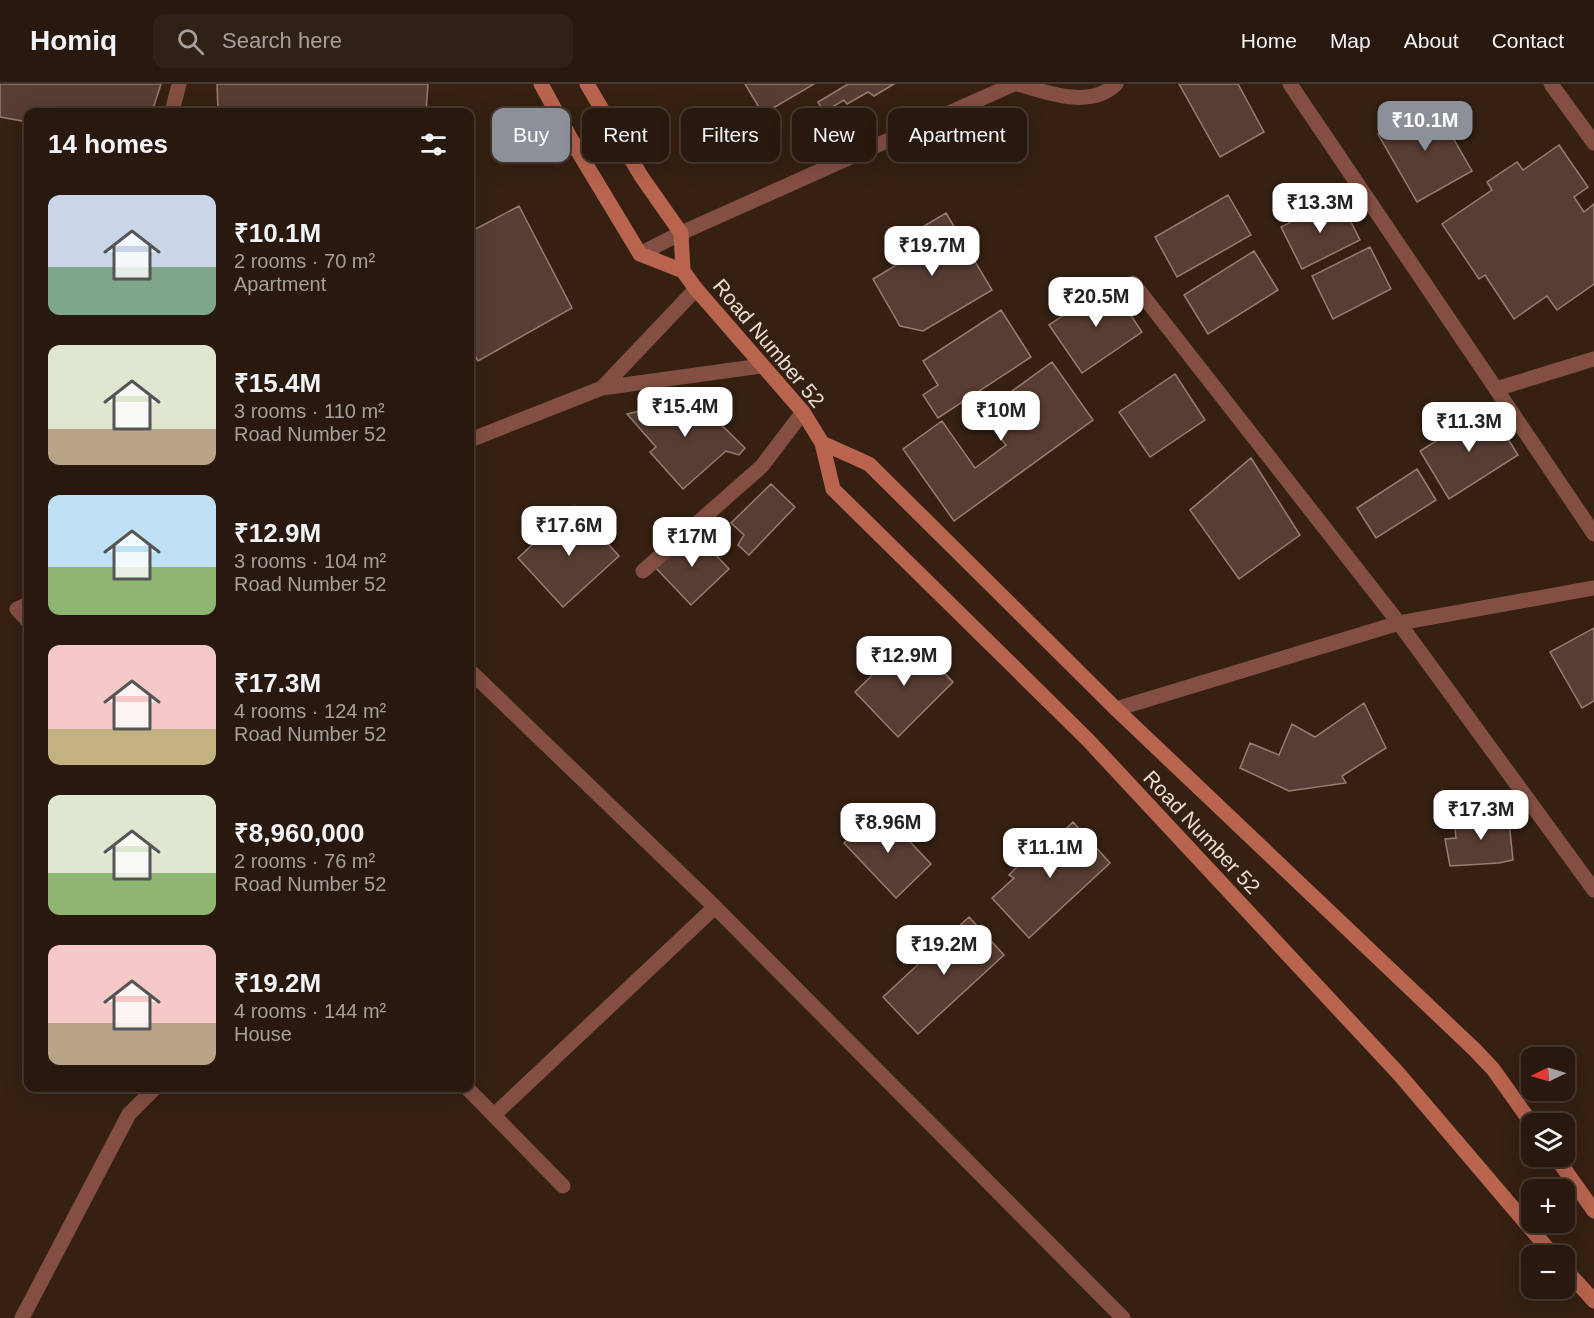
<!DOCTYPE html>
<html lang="en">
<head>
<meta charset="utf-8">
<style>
  body { margin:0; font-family:Helvetica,sans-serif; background:#302116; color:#f1f3f6; height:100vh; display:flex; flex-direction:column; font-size:22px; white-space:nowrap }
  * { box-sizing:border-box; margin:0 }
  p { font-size:20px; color:#a5a09d }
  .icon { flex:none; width:33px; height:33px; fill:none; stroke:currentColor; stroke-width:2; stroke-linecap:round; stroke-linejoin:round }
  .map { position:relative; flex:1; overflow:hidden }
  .drawer { position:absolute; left:24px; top:24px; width:450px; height:984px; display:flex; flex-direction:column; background:#28180d; border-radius:12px; box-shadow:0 6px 24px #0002,0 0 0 2px #44372e }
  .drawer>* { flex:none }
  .hud { position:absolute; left:492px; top:24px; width:570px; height:54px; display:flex; gap:12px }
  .needle { width:39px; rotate:265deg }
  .fabs { position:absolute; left:1521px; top:963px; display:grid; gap:12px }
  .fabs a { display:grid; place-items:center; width:54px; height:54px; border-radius:12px; background:#28180d; box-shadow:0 6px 24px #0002,0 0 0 2px #44372e; font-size:30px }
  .price { position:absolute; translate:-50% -51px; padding:0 14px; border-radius:12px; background:#fff; color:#222; font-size:20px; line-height:39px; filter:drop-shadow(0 2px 3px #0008) }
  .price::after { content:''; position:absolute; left:50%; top:36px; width:18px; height:14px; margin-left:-9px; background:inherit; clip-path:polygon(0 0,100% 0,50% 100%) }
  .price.on { background:#8c9099; color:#fff }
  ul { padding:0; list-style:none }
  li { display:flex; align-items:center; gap:18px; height:150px; padding:0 24px }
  li span { display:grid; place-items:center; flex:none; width:168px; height:120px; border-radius:12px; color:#555 }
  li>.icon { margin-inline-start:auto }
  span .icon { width:72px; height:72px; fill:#fffc; stroke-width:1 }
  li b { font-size:26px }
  h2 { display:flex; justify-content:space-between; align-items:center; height:72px; padding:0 24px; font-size:26px }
  .tag { padding:0 21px; border-radius:12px; background:#28180d; box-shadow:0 6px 24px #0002,0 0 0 2px #44372e; font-size:21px; line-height:54px }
  .tag.on { background:#8c9099; color:#fff }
  header { display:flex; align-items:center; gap:36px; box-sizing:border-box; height:84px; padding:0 30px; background:#28180d; border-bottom:2px solid #44372e }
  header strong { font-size:28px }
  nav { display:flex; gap:33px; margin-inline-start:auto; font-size:21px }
  .search { width:420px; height:54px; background:#302116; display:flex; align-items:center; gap:15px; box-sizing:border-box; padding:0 21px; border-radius:12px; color:#a5a09d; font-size:22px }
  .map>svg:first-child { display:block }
  .building { fill:#573d33; stroke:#9a7c71; stroke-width:1.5 }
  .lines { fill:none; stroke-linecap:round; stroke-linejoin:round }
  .minor { stroke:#834f42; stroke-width:15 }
  .secondary { stroke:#b8644f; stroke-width:15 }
  .labels { text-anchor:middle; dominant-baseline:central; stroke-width:5; stroke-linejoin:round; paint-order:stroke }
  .street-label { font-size:21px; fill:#ebddd3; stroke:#352011 }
</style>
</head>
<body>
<header>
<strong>Homiq</strong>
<div class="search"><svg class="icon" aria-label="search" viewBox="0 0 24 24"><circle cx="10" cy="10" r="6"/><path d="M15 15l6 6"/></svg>Search here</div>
<nav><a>Home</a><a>Map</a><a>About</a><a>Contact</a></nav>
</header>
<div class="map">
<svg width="1594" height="1234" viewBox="0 0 1594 1234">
  <rect width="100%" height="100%" fill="#352011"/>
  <path class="building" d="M0,0H161L152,28H28V38L0,33Z
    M217,0H428L426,28H218Z
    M745,0H814L763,30Z
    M848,0H894L874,12L868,8L847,20L844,16L824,28L818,18Z
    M1179,0H1238L1264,48L1220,73Z
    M1433,19L1472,87L1417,118L1378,50Z
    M1559,61L1588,103L1574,113L1584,128L1594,120V200L1557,226L1547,212L1514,235L1485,191L1479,195L1442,140L1492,106L1487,98L1517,78L1523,86Z
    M1228,111L1251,151L1177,193L1155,153Z
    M1339,114L1360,156L1302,185L1281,143Z
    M519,122L572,224L478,277L470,262V148Z
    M946,129L992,206L923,247L900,242L873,195L908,174L899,157Z
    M1370,163L1391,205L1333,235L1312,192Z
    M1254,167L1278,206L1208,250L1184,211Z
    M1110,200L1142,248L1082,289L1049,241Z
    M1001,226L1031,273L938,334L923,311L938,301L923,277Z
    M1052,278L1093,336L954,437L903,365L942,337L975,384L1006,361L982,329Z
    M1175,290L1205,336L1150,373L1119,328Z
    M694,314L745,364L739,371L726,367L683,405L650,368L656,363L627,330Z
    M1489,324L1518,371L1449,415L1420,367Z
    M1251,374L1300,451L1239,495L1190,426Z
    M1417,385L1436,416L1376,454L1357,424Z
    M771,400L795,423L749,471L738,461L744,451L731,439Z
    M574,422L619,472L563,523L518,474Z
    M693,447L729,485L691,521L655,483Z
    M1594,544V617L1582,624L1550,568Z
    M910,554L953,598L898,653L855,608Z
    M1364,619L1386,664L1342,692L1346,699L1289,707L1240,684L1250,659L1279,671L1292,640L1315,653Z
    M880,726L931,780L896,814L844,759Z
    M1508,728L1513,776L1499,779L1450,782L1445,755L1456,754L1454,735Z
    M1073,738L1110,779L1029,854L992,814L1014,794L1009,791L1039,760L1047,763Z
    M969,833L1004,871L918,950L883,913Z"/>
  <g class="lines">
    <path class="minor" d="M1018,0C1047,9 1091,25 1116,0
      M1290,0L1594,450
      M1551,0L1594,59
      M172,28L179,0
      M640,170L681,149L1014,0
      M1133,199L1399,539L1594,806
      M602,304L696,205
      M1496,305L1594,275
      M470,356L602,304L761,282
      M643,487L762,382L803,328
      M28,520L17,525L28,537
      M470,587L715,823L1123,1234
      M1116,625L1399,539L1594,504
      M467,1004L563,1102
      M494,1031L715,823
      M22,1234L129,1030L155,1004"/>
    <path class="secondary" d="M541,0L576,64L640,170L683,187
      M587,0L641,92L681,149L683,187L696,205L803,328L822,359L833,405L1088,656L1399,990L1554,1172
      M822,359L869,380L1116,625L1475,966L1493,985L1532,1040
      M1555,1072L1594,1127
      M1564,1184L1594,1217"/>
  </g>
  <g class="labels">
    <g class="street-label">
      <text transform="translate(769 259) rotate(50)">Road Number 52</text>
      <text transform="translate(1202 748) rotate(47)">Road Number 52</text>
    </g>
  </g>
</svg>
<div class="fabs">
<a><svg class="needle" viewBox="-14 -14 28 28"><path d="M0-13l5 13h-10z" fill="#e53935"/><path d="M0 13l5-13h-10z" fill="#a5a09d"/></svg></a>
<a><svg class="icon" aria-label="layers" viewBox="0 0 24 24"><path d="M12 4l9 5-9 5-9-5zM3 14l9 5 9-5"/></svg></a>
<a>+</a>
<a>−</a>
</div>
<b class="price on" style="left:1425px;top:68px">₹10.1M</b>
<b class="price" style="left:1320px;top:150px">₹13.3M</b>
<b class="price" style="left:932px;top:193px">₹19.7M</b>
<b class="price" style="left:1096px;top:244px">₹20.5M</b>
<b class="price" style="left:685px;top:354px">₹15.4M</b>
<b class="price" style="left:1001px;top:358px">₹10M</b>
<b class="price" style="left:1469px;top:369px">₹11.3M</b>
<b class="price" style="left:569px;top:473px">₹17.6M</b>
<b class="price" style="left:692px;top:484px">₹17M</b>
<b class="price" style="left:904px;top:603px">₹12.9M</b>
<b class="price" style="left:1481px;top:757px">₹17.3M</b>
<b class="price" style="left:888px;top:770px">₹8.96M</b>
<b class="price" style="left:1050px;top:795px">₹11.1M</b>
<b class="price" style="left:944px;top:892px">₹19.2M</b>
<div class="hud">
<a class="tag on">Buy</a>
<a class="tag">Rent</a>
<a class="tag">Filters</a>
<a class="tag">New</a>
<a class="tag">Apartment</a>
</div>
<section class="drawer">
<h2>14 homes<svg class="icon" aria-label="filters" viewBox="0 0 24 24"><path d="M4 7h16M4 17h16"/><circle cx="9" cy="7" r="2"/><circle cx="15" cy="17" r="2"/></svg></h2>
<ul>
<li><span style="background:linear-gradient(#c9d6e8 60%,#7fa58c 0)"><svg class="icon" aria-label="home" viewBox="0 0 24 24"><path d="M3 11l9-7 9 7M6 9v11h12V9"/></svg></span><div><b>₹10.1M</b><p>2 rooms · 70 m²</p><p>Apartment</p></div></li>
<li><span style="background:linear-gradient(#dfe7d0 70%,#b9a48a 0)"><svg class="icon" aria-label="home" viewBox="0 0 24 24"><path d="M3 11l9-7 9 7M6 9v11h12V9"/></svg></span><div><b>₹15.4M</b><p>3 rooms · 110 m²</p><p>Road Number 52</p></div></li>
<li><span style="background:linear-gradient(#bfe0f5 60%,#8fb573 0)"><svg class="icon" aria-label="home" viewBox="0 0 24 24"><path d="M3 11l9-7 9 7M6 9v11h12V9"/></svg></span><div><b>₹12.9M</b><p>3 rooms · 104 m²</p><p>Road Number 52</p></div></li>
<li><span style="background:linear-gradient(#f6c9c9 70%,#c2b280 0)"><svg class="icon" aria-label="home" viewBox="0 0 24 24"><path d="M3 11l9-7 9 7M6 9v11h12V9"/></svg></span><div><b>₹17.3M</b><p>4 rooms · 124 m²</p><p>Road Number 52</p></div></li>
<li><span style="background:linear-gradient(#dfe7d0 65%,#8fb573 0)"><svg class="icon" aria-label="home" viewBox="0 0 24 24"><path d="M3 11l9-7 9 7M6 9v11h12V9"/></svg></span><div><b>₹8,960,000</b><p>2 rooms · 76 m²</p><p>Road Number 52</p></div></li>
<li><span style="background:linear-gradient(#f6c9c9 65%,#b9a48a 0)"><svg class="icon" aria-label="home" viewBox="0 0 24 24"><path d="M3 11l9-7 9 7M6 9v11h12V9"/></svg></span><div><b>₹19.2M</b><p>4 rooms · 144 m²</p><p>House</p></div></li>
</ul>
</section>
</div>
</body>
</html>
